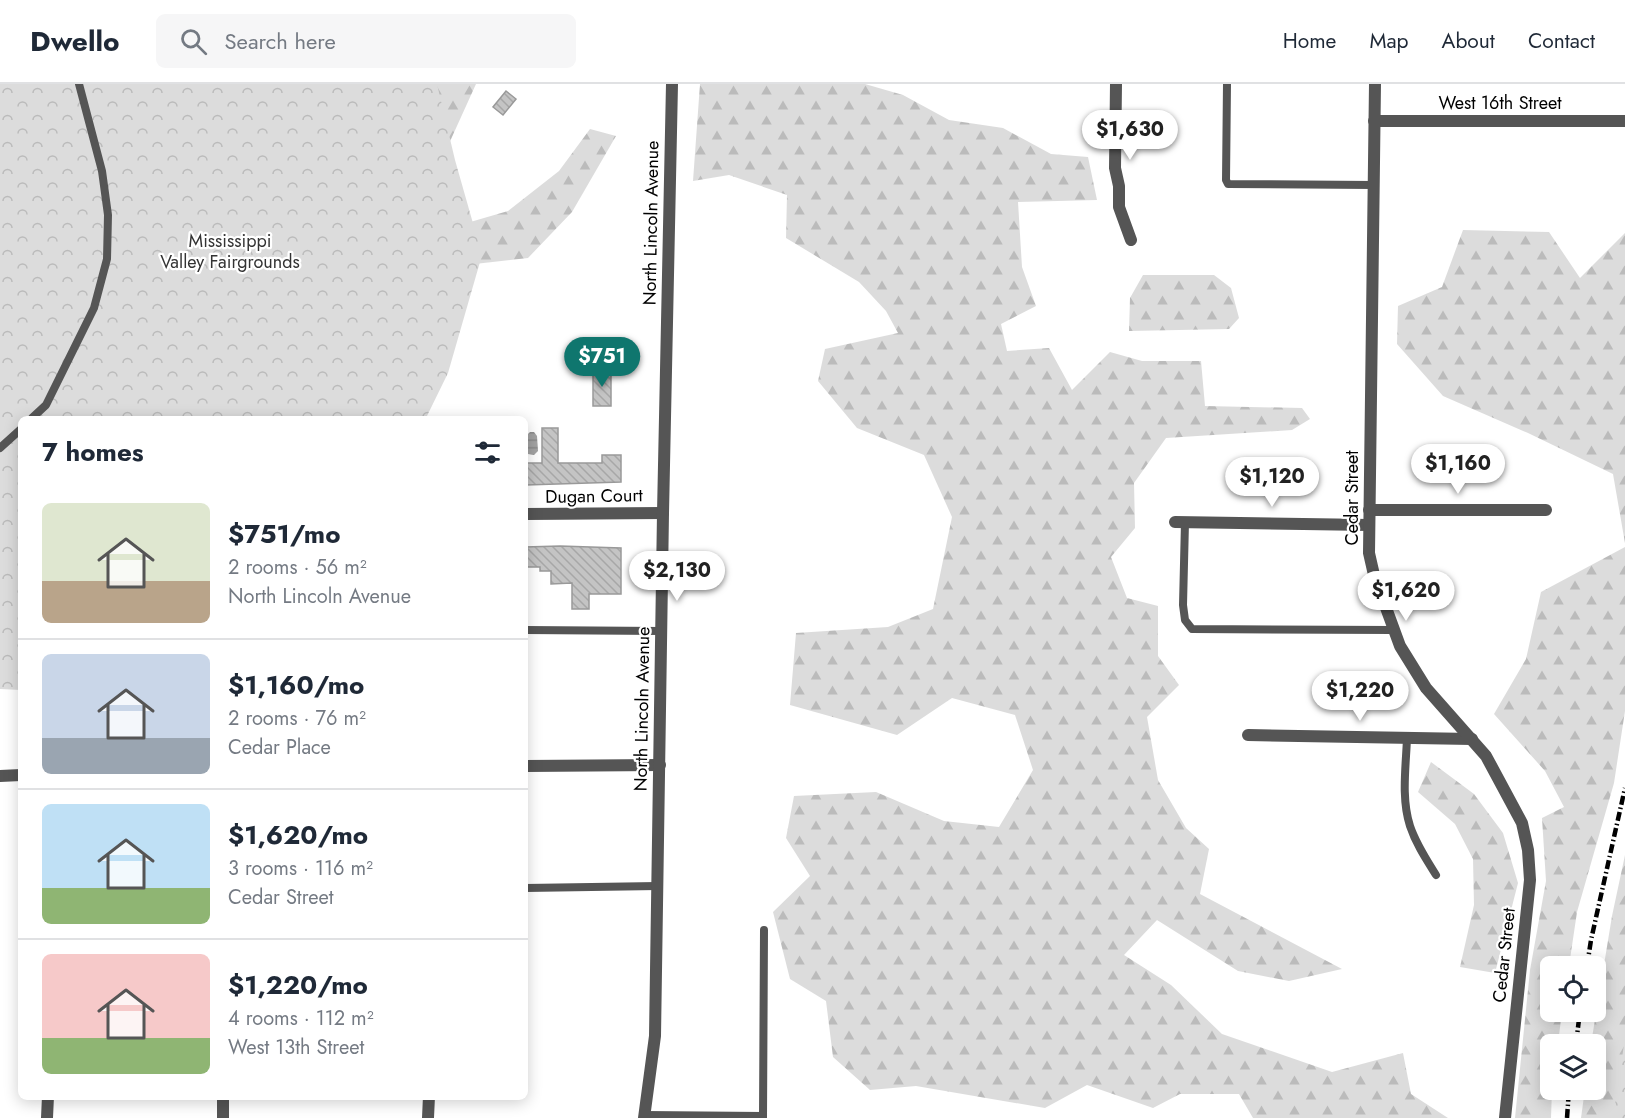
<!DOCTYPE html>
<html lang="en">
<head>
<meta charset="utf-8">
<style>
  body { margin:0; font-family:Jost,sans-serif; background:#f6f6f7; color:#1f2937; height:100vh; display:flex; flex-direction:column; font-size:22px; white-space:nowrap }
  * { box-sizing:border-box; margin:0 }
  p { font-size:20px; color:#747a83 }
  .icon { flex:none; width:33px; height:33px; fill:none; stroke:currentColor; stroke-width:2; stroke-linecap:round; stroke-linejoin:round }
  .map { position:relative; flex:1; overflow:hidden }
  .panel { position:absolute; left:18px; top:332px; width:510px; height:684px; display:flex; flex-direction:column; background:#fff; border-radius:9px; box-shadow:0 3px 15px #0003 }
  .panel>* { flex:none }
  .controls { position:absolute; left:1540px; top:872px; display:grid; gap:12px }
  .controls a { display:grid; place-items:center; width:66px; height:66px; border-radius:9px; background:#fff; box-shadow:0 3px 15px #0003; font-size:30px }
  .price { position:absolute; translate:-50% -51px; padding:0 14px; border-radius:21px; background:#fff; color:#222; font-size:20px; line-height:39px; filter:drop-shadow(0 2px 3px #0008) }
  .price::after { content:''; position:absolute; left:50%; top:36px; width:18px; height:14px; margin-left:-9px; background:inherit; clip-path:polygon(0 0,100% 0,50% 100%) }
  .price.selected { background:#0f766e; color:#fff }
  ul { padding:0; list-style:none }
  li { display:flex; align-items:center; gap:18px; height:150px; padding:0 24px }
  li+li { border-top:2px solid #e0e1e3 }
  li span { display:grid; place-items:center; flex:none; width:168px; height:120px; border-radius:9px; color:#555 }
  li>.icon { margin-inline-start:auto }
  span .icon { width:72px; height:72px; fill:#fffc; stroke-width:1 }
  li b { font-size:26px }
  h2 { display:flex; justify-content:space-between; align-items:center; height:72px; padding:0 24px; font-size:26px }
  header { display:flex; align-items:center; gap:36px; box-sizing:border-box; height:84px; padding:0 30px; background:#fff; border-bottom:2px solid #e0e1e3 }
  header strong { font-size:28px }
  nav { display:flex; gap:33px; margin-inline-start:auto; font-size:21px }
  .search { width:420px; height:54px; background:#f6f6f7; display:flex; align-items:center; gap:15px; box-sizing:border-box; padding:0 21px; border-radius:9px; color:#747a83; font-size:22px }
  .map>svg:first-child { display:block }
  .forest { fill:url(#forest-firs) }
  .park { fill:url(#park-crowns) }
  .water { fill:url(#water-rules) }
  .building { fill:url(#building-back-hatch); stroke:#999; stroke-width:1.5 }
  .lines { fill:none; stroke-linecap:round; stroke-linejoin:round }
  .service { stroke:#555; stroke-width:8 }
  .minor { stroke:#555; stroke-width:12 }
  .tertiary { stroke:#555; stroke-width:12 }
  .rail { stroke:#000; stroke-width:4.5; stroke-dasharray:9 3 1.5 3; stroke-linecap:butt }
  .labels { text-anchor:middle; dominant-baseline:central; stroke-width:4.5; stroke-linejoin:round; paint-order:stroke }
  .street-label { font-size:18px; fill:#000; stroke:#fff }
  .park-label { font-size:18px; fill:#333; stroke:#fff }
</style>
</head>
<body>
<header>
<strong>Dwello</strong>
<div class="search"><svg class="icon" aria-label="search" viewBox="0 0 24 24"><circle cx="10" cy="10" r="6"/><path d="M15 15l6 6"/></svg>Search here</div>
<nav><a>Home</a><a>Map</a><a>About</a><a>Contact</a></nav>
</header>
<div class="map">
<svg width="1625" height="1034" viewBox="0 0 1625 1034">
  <defs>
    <pattern id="forest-firs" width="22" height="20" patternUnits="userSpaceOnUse" patternTransform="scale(1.5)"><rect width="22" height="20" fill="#dcdcdc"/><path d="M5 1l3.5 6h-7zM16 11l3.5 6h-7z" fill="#bbb"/></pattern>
    <pattern id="park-crowns" width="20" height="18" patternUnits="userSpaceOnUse" patternTransform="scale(1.5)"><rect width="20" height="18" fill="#dcdcdc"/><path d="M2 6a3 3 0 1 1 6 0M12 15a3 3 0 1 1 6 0" fill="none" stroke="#bbb"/></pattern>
    <pattern id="water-rules" width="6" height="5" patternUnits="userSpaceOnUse" patternTransform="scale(1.5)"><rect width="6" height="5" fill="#a3a3a3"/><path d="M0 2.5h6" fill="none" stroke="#8b8b8b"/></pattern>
    <pattern id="building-back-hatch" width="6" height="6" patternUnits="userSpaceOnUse" patternTransform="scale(1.5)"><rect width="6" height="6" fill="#c4c4c4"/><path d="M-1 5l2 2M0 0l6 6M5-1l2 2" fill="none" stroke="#a7a7a7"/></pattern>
  </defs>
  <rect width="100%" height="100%" fill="#fff"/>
  <path class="forest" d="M388,0H476L442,75L460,141L508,127L559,87L590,45L616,52L572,128L528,174L466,181Z
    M700,0H865L903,11L949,36L1003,44L1051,70L1088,73L1097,116L1018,118L1022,183L1036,222L1001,240L1007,267L1049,264L1072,306L1110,268L1142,277H1201L1205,322L1302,324L1310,335L1292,346L1166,354L1134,399L1135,444L1111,473L1127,514L1158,522V572L1179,601L1147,633L1158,696L1186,744L1209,765L1200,810L1342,885L1289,897L1238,887L1157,836L1124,871L1171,901L1222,950L1332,988L1403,969L1411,1010L1448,1034H1253L1239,1010H1180L1153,1024L1087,1001L1045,1024L916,1002L870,1006L833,973L826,917L790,895L773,828L810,792L786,754L794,712L876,708L944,737L999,743L1033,686L1015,631L952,614L897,651L790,621L796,549L888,543L933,525L952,433L924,371L857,344L818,297L825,265L898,249L886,227L859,198L786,154L787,111L729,91L693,97Z
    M1463,146L1549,148L1580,194L1625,149V459L1613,390L1528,349L1443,312L1397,260L1398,222L1442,203Z
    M1143,191H1214L1231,204L1239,234L1229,245L1129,247L1130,214Z
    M1625,463V627L1614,699L1577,828L1569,882H1551V927H1562L1558,960H1551L1552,1005L1551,1034H1515L1530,886L1546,797L1542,734L1564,723L1545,687L1494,630L1526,575L1541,508Z
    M1431,678L1474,710L1503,749L1518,799L1495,889L1460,883L1474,821L1473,775L1455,740L1418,708Z
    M1625,771V1034H1581L1585,1005H1596V960H1591L1612,832Z"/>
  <path class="park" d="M0,0H437L455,76L482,171L448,289L426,334H21V606L0,605Z
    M1625,954V1034H1613Z"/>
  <path class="water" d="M530,348H534L537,352L538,367L534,371L528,370L526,368V352Z"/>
  <path class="building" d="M506,7L516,15L503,31L493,23Z
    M593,285H611V322H593Z
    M542,344H558V379H602V371H621V398L526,401V379H542Z
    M560,462L621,464V510H589V525H572V499L551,500V487H540V483H525V463Z"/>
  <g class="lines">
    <path class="service" d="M1227,0L1226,96L1228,100L1373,101
      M32,334L46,321L94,224L107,175L108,131L102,87L79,0
      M0,364L21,345
      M1185,438L1183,521L1185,536L1192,545L1393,546
      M525,546L661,547
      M1407,654C1406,682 1401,714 1410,742C1416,760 1426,775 1436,791
      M525,804L658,802
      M644,1031L763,1032
      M763,1034L764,846"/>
    <path class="minor" d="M1116,0L1115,84L1119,102V123L1131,156
      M1374,37H1625
      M1369,426H1546
      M525,430L663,429
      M1175,438L1369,441
      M1248,651L1472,655
      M525,682L660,681
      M0,692L21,691
      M223,1012V1034
      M47,1034L48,1012
      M428,1034L429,1012"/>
    <path class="tertiary" d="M1375,0L1369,469L1374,491L1400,562L1426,604L1486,672L1522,739L1528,766L1530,796L1505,1034
      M644,1034L655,952L663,429L672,0"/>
    <path class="rail" d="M1587,882L1591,856L1625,704
      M1576,960L1580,927
      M1567,1034L1569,1005"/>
  </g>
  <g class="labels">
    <g class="street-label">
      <text x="1500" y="19">West 16th Street</text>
      <text transform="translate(651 139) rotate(-89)">North Lincoln Avenue</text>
      <text transform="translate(594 412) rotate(-1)">Dugan Court</text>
      <text transform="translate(1352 414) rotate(-90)">Cedar Street</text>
      <text transform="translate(642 625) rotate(-89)">North Lincoln Avenue</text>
      <text transform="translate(1504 871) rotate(-84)">Cedar Street</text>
    </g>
    <g class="park-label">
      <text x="230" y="157">Mississippi<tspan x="230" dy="21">Valley Fairgrounds</tspan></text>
    </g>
  </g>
</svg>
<div class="controls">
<a><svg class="icon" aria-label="locate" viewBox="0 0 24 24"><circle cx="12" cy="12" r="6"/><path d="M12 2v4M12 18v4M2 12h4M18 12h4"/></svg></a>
<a><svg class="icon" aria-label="layers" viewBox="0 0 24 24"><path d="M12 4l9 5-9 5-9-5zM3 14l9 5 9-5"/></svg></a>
</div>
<b class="price" style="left:1130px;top:77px">$1,630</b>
<b class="price selected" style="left:602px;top:304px">$751</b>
<b class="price" style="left:1458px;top:411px">$1,160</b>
<b class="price" style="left:1272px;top:424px">$1,120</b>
<b class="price" style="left:677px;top:518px">$2,130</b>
<b class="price" style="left:1406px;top:538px">$1,620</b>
<b class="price" style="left:1360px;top:638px">$1,220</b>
<section class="panel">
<h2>7 homes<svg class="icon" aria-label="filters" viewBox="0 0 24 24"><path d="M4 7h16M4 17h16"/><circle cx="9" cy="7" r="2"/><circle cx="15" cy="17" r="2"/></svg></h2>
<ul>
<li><span style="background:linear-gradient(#dfe7d0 65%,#b9a48a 0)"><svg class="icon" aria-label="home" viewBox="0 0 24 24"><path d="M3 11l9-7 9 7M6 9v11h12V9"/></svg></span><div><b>$751/mo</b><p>2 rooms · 56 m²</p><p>North Lincoln Avenue</p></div></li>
<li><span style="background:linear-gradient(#c9d6e8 70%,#9aa5b1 0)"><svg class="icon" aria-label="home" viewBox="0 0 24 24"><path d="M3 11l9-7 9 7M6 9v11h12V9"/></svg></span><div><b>$1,160/mo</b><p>2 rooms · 76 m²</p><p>Cedar Place</p></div></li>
<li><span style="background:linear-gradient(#bfe0f5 70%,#8fb573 0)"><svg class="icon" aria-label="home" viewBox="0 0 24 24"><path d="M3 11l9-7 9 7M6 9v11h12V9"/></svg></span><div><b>$1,620/mo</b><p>3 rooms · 116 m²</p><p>Cedar Street</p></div></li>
<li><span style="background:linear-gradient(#f6c9c9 70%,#8fb573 0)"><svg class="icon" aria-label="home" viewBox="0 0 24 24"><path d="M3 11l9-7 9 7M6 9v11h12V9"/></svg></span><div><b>$1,220/mo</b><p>4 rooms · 112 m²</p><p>West 13th Street</p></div></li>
</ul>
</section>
</div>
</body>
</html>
